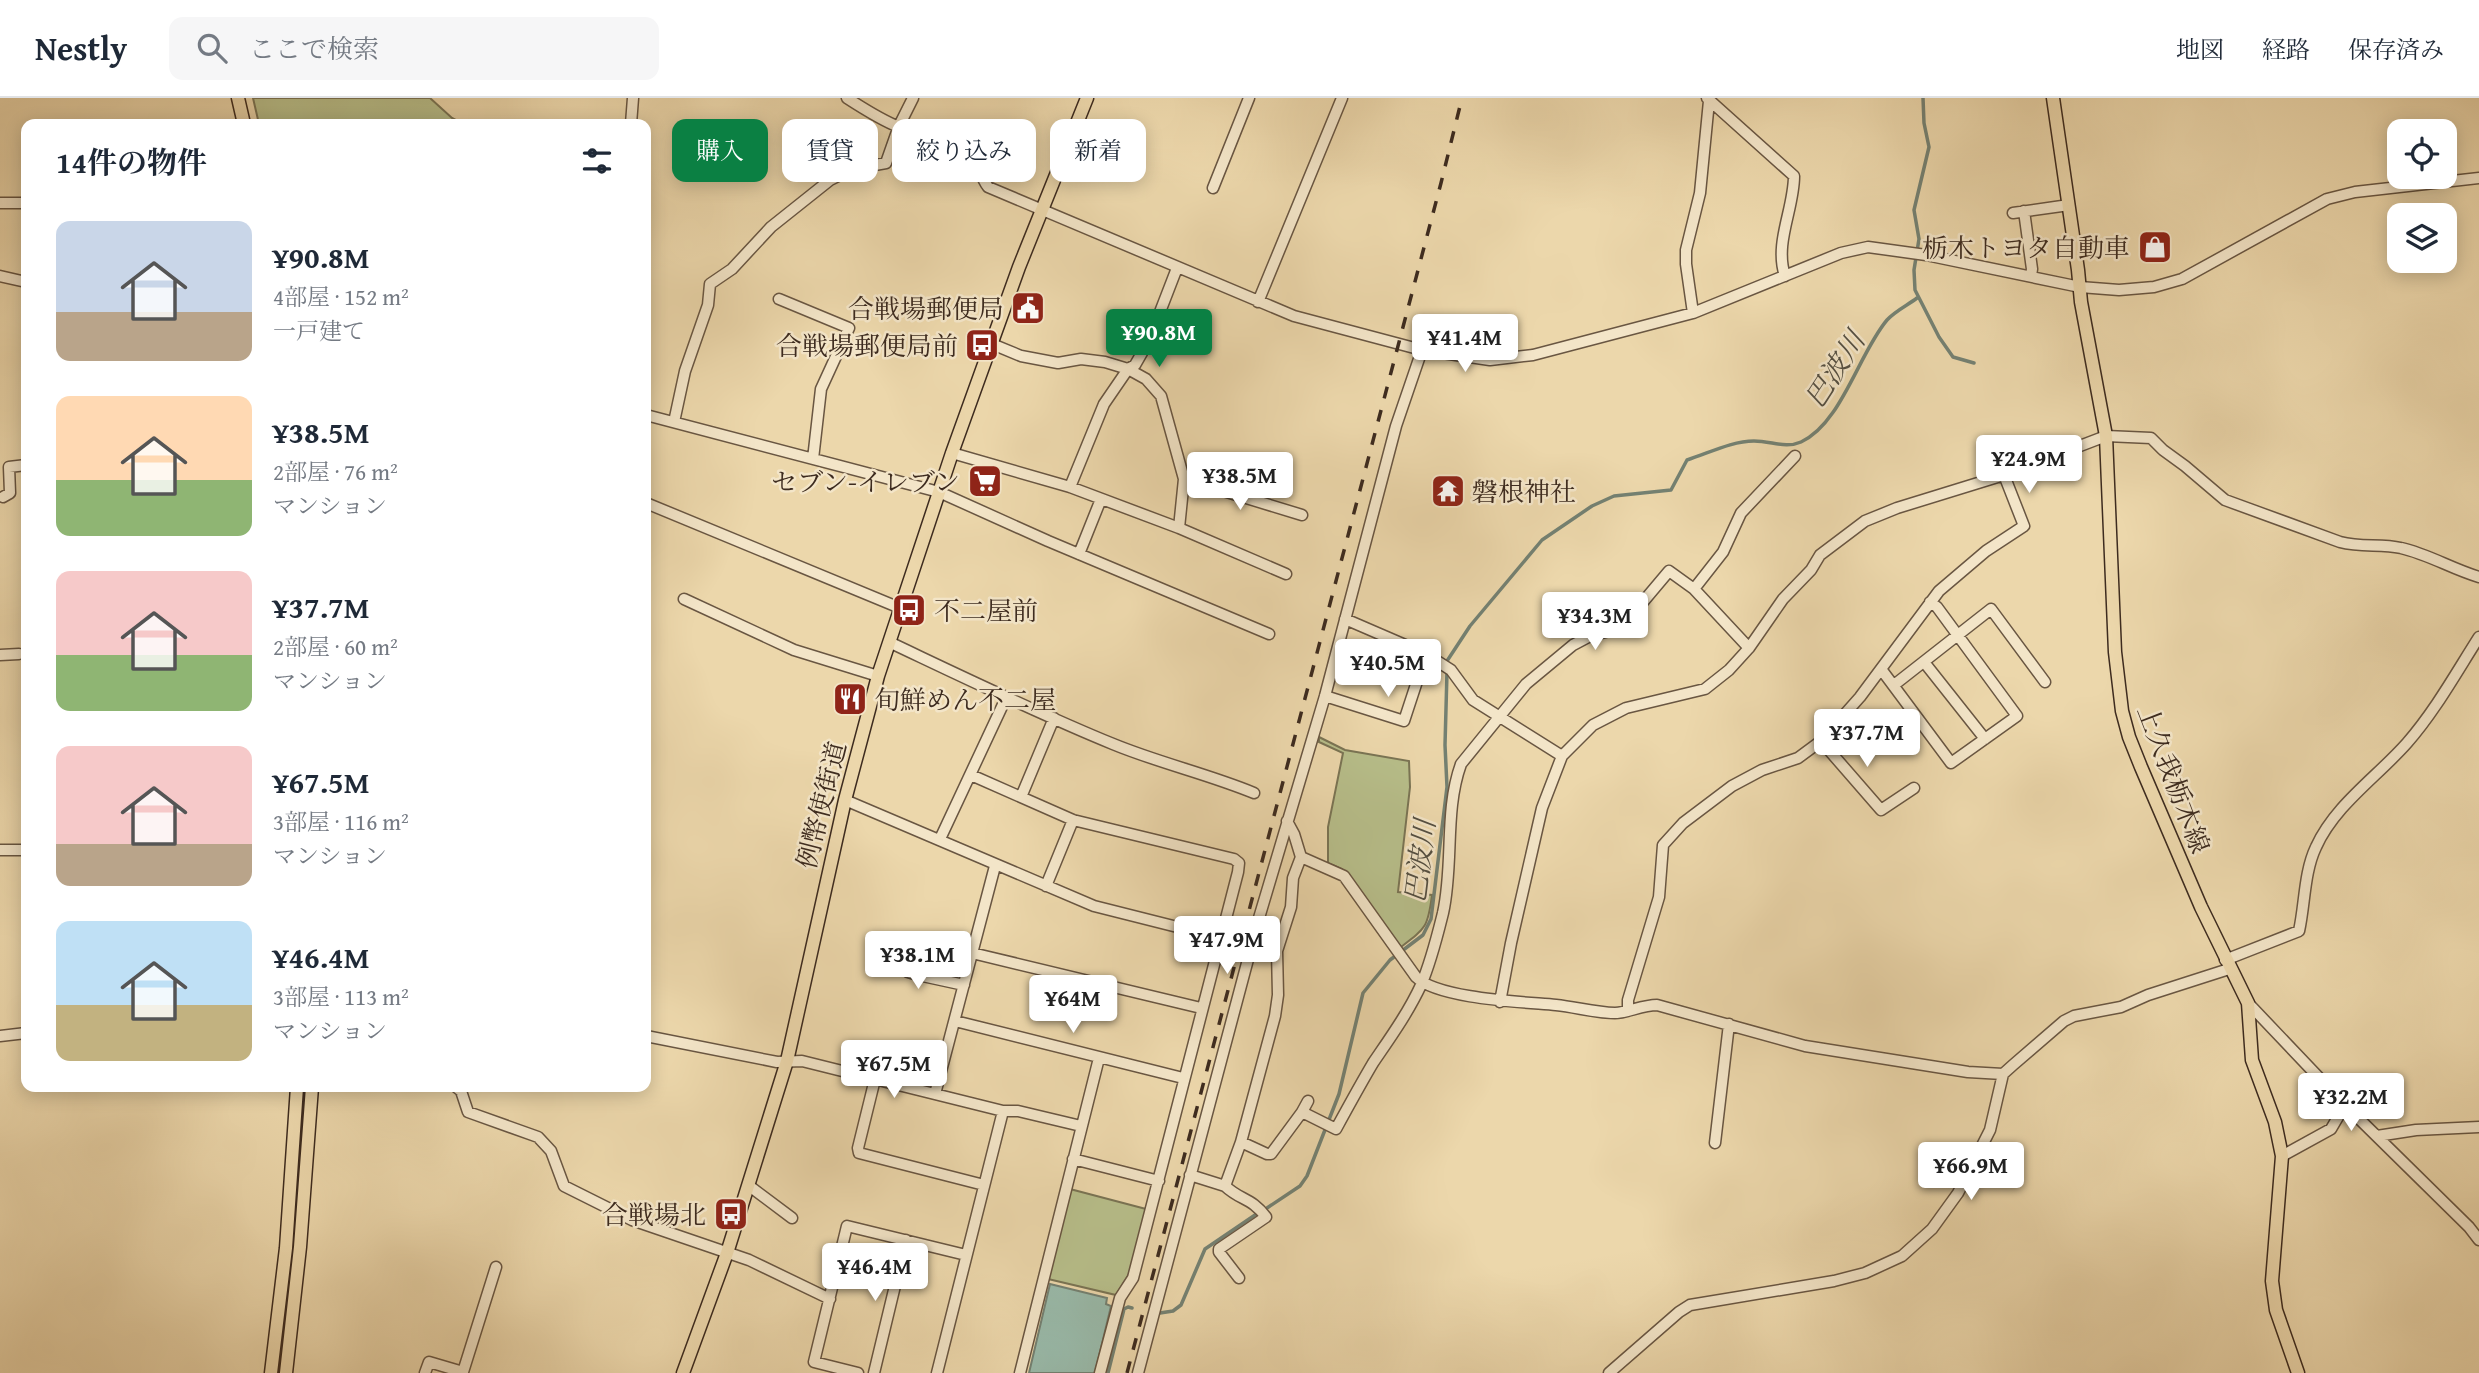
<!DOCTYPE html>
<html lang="ja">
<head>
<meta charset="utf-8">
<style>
  body { margin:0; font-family:"Gentium Book Plus","Noto Serif JP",serif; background:#f6f6f7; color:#1f2937; height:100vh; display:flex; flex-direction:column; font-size:26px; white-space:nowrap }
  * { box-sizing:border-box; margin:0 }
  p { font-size:23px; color:#747a83 }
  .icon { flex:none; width:38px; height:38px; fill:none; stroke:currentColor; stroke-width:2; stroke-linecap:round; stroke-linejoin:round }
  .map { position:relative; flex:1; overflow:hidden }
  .drawer { position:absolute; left:21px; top:21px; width:630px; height:973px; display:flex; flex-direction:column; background:#fff; border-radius:14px; box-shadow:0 4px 18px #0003 }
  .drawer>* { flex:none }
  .guide { position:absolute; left:672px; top:21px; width:665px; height:63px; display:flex; gap:14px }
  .buttons { position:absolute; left:2387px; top:21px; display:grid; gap:14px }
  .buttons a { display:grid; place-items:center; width:70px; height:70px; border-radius:14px; background:#fff; box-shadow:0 4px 18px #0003; font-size:35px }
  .price { position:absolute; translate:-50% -60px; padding:0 16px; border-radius:7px; background:#fff; color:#222; font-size:23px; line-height:46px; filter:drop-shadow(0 2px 4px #0008) }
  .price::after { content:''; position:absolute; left:50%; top:42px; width:21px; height:16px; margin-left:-10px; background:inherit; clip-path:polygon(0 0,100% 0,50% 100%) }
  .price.selected { background:#0b8043; color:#fff }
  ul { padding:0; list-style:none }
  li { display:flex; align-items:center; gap:21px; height:175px; padding:0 35px }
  li span { display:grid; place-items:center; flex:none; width:196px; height:140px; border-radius:14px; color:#555 }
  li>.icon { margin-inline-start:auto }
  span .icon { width:84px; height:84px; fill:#fffc; stroke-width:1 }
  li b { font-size:30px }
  h2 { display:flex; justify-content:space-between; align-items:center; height:84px; padding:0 35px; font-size:30px }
  .chip { padding:0 24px; border-radius:14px; background:#fff; box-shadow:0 4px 18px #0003; font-size:24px; line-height:63px }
  .chip.selected { background:#0b8043; color:#fff }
  header { display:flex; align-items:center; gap:42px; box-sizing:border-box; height:98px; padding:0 35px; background:#fff; border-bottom:2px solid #e0e1e3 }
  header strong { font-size:33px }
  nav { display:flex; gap:38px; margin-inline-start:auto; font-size:24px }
  .search { width:490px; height:63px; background:#f6f6f7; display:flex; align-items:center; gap:18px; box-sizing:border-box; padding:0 24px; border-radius:14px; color:#747a83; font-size:26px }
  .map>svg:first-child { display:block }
  .green { fill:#b7be8a; stroke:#7a7454; stroke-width:2 }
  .water { fill:#99baaa; stroke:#748172; stroke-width:2 }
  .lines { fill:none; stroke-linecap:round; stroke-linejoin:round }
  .stream { stroke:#748172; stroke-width:3.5 }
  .minor-casing { stroke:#695642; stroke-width:13 }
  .major-casing { stroke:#3d2b1f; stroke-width:15 }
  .minor { stroke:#f3e5c8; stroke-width:10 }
  .major { stroke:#ecd7ab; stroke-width:12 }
  .rail { stroke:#3d2b1f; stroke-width:3.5; stroke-dasharray:12 12; stroke-linecap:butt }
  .labels { text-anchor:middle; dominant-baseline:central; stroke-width:5; stroke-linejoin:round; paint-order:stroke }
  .poi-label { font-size:26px; fill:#3d2b1f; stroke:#f3e5c8; text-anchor:end }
  .street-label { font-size:26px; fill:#3d2b1f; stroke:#f3e5c8 }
  .water-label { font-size:28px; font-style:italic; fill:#544f42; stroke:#f3e5c8 }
</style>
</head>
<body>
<header>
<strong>Nestly</strong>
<div class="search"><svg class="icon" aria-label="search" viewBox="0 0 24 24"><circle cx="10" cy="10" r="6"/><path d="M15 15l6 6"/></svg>ここで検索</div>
<nav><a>地図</a><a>経路</a><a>保存済み</a></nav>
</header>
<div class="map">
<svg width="2479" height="1275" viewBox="0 0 2479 1275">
  <rect width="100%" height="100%" fill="#ecd7ab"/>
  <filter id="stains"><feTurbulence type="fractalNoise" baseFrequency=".00286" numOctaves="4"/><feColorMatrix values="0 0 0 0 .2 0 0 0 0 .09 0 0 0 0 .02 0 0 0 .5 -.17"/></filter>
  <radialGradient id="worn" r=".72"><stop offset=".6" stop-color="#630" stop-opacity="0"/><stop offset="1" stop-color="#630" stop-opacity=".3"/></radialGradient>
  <path class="green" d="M253,0H430L452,20L463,26H259Z
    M1319,639L1345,652L1409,663L1410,689L1398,794L1432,797C1428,829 1426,830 1401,849L1342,771L1328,765V729L1343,655L1319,644Z
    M1070,1091L1146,1111L1129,1176L1116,1197L1048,1181Z"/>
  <path class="water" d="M1050,1186L1107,1200L1106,1206L1111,1208L1095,1275H1029Z"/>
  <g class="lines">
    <path class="stream" d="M1923,0L1924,25L1929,49L1914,112L1919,141L1914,172L1915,192L1939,239L1953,259L1974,265
      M1447,563L1470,528L1542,442L1592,408L1614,398L1671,392L1687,362C1709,355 1732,343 1754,343C1772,343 1785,351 1801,344C1841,326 1859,255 1887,222C1895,213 1908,207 1917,200
      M1267,1110L1300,1088L1307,1078L1339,996L1363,895L1390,862L1423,837L1431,821L1447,689L1445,647L1447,574
      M1160,1215L1173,1213L1181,1207L1205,1151L1258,1115
      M1108,1275L1124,1211L1128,1209L1132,1210"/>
    <g class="minor-casing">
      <path id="minor" d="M847,0C864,11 881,22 899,29C921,36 959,43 974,60C980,68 980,79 988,89L1294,218L1422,252L1490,262L1533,257L1693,215L1841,155L1868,149L1926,157L2080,189L2119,192L2154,189L2182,181L2327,101L2355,94L2479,80
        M1707,0L1794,78C1794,111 1774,145 1785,178
        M631,26L633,0
        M1213,90L1249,0
        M0,105H26
        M2024,113L2032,171L2031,178
        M2013,115L2069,107
        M0,178L26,184
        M779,201L849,230L821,291L813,361
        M1258,204L1342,0
        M1693,215L1686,166V152L1700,95L1709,3
        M992,246L1021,258L1058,265L1081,261L1105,264L1128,271L1146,281L1161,298L1184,381L1179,430
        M646,317L939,394L1048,443L1269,536
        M674,324L685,273L708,207L710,186L732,171L771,129L830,82L852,71L886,65L899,28L913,0
        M952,355L1070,389L1179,430L1286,476
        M1184,381L1302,417
        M1070,389L1104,306L1128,271L1135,267L1155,232L1160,214L1177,170
        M3,399L10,395L9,369L26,367
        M646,405L900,510
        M1079,456L1101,401
        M1694,491L1723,454L1741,415L1795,358
        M684,501L794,552L878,578
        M1345,521L1426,556L1451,572L1473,602L1562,658
        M889,544C963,579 1037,615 1113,646C1159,665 1208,676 1254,695
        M0,557L19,556
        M1924,564L1985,641
        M1881,571L1951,665L2017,618L1937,509L1930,504
        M1894,587L1991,511L2045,584
        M1325,598L1404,623L1426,556
        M1821,643L1881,712L1914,690
        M971,677L1073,722L1234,761L1239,765L1238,774L1133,1180L1120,1200L1100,1275
        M1021,699L1054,620
        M845,702L1094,808L1221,840
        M940,741L1006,600
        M0,752H26
        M1301,759L1344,778L1416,879C1438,901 1525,904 1556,907C1576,909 1596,915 1615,915C1627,915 1642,907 1657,907L1805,948L1968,974L2003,976
        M1046,788L1073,722
        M972,855L1201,910
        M890,860L908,874L918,877L964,887
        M2225,862L2299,833C2305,806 2304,774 2316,749C2335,707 2377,679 2407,645C2435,613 2456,575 2479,539
        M1500,904L1511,845L1542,710L1562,658L1593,627L1626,610L1705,591L1729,572L1749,550L1783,501L1811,472L1820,457L1865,423L1897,410L2004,377L2106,338L2151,340L2163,352L2185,368L2225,402L2340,444C2362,450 2381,445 2401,450C2428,456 2452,471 2479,479
        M2248,905L2345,1007L2469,1129L2479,1142
        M1628,912V902L1659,799L1663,747L1683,725L1732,688L1762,672L1798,660L1821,643L1860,599L1939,493L1986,453L2024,428L2004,377
        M955,923L1183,980
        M0,938L26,935
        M646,938L777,964L802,963L1003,1013H1018L1081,1028
        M875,981L858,1050L859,1055L984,1087
        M456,989L461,993L468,1014L538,1039L551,1053L564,1088L632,1122L749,1162L830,1201
        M935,996L995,768
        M1302,1014L1336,1031C1348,1009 1360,987 1373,965C1390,940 1408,915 1421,887C1431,864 1437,839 1443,815C1454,766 1444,713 1461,666L1526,586L1573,547L1590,538L1621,530L1669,473L1694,491L1749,550
        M2377,1038L2416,1032L2479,1029
        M1241,1044L1267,1056H1271L1302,1014L1308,1003
        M1715,1045L1729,926
        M2282,1058L2331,1031L2345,1007
        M1073,1061L1159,1083
        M1190,1077L1225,1088L1241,1044L1275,918L1278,897L1277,853L1291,809L1293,780L1301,759L1294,736L1287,723
        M748,1087L792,1120
        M1225,1088C1241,1103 1251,1099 1266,1119L1219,1151V1154L1239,1180
        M425,1275L429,1264L463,1274L496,1169
        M858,1275L814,1264L847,1128L966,1157
        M874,1275L906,1142
        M937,1275L1003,1013
        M1020,1275L1099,960
        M1138,1275L1259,820L1325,598L1396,328L1422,252
        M1609,1275L1679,1214L1690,1207L1834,1183L1865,1175L1902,1158L1932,1131L1958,1095L1990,1032L2003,976L2013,967L2064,923L2074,918L2121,909L2148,897L2229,871"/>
    </g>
    <g class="major-casing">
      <path id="major" d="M238,0L244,26
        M2053,0L2078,172L2081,204L2106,338L2115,554L2122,613L2129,639L2141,669L2201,809L2248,905L2252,962L2275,1024L2282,1058L2272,1183L2276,1212L2298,1275
        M271,1275L286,1150L297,989
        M286,1275L300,1149L312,989
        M683,1275L727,1155L787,963L845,702L878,578L952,355L1019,169L1087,0"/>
    </g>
    <use href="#minor" class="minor"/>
    <use href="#major" class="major"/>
    <path class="rail" d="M1127,1275L1441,85L1462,0"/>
  </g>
  <defs>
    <g id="shop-square" transform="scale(1.75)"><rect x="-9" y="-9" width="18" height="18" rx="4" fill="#8f2418" stroke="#f3e5c8"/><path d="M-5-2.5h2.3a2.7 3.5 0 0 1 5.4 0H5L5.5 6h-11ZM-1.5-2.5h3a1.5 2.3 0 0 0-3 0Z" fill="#fff"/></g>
    <g id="civic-square" transform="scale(1.75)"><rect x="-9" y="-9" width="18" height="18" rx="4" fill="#8f2418" stroke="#f3e5c8"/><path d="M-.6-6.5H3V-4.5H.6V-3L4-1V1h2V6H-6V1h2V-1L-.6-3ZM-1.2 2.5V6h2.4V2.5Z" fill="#fff"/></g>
    <g id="bus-square" transform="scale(1.75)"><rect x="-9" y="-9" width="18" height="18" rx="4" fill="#8f2418" stroke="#f3e5c8"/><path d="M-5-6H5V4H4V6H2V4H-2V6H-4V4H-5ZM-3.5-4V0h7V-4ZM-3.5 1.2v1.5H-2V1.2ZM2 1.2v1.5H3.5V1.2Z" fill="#fff"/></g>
    <g id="supermarket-square" transform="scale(1.75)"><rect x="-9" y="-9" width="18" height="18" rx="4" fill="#8f2418" stroke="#f3e5c8"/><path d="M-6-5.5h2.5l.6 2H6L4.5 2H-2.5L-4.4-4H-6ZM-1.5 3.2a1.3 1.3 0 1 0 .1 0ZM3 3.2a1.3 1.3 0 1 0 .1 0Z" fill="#fff"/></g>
    <g id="temple-square" transform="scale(1.75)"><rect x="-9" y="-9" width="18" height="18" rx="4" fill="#8f2418" stroke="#f3e5c8"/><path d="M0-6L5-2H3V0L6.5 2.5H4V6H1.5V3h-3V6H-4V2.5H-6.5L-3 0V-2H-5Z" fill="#fff"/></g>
    <g id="restaurant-square" transform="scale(1.75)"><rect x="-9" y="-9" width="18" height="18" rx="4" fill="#8f2418" stroke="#f3e5c8"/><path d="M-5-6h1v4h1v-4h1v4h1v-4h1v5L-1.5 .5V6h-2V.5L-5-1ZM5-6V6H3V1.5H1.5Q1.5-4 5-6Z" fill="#fff"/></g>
  </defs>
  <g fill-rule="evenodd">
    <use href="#shop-square" x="2155" y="149"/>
    <use href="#civic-square" x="1028" y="210"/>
    <use href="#bus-square" x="982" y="247"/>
    <use href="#supermarket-square" x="985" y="383"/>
    <use href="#temple-square" x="1448" y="393"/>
    <use href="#bus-square" x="909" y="512"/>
    <use href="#restaurant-square" x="850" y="601"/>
    <use href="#bus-square" x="731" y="1116"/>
  </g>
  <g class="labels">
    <g class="poi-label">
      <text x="2130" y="149">栃木トヨタ自動車</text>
      <text x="1004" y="210">合戦場郵便局</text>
      <text x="958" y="247">合戦場郵便局前</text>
      <text x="960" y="383">セブン-イレブン</text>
      <text x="1472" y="393" text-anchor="start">磐根神社</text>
      <text x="934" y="512" text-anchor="start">不二屋前</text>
      <text x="874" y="601" text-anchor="start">旬鮮めん不二屋</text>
      <text x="706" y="1116">合戦場北</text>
    </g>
    <g class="street-label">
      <text transform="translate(2174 681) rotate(69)">上久我栃木線</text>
      <text transform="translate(821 707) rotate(-76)">例幣使街道</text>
    </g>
    <g class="water-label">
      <text transform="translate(1834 271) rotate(-57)">巴波川</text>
      <text transform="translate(1419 763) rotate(-83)">巴波川</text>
    </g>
  </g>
  <rect width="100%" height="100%" filter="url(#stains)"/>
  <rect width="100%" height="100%" fill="url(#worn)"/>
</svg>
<div class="buttons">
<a><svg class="icon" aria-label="locate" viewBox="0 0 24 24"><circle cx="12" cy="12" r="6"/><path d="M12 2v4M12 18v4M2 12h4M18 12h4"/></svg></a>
<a><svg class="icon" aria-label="layers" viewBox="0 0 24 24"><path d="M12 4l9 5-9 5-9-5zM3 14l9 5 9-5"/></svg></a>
</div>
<b class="price selected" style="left:1159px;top:271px">¥90.8M</b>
<b class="price" style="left:1465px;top:276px">¥41.4M</b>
<b class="price" style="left:2029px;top:397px">¥24.9M</b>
<b class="price" style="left:1240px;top:414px">¥38.5M</b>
<b class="price" style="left:1595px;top:554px">¥34.3M</b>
<b class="price" style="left:1388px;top:601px">¥40.5M</b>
<b class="price" style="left:1867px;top:671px">¥37.7M</b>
<b class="price" style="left:1227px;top:878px">¥47.9M</b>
<b class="price" style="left:918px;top:893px">¥38.1M</b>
<b class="price" style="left:1073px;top:937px">¥64M</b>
<b class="price" style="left:894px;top:1002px">¥67.5M</b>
<b class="price" style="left:2351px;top:1035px">¥32.2M</b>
<b class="price" style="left:1971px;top:1104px">¥66.9M</b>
<b class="price" style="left:875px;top:1205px">¥46.4M</b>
<div class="guide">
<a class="chip selected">購入</a>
<a class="chip">賃貸</a>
<a class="chip">絞り込み</a>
<a class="chip">新着</a>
</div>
<section class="drawer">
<h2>14件の物件<svg class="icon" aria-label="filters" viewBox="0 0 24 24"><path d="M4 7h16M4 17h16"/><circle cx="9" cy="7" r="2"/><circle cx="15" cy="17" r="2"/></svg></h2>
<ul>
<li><span style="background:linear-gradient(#c9d6e8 65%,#b9a48a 0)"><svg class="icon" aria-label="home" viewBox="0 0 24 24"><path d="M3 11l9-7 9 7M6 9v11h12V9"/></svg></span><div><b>¥90.8M</b><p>4部屋 · 152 m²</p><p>一戸建て</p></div></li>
<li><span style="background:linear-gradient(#ffd9b3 60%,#8fb573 0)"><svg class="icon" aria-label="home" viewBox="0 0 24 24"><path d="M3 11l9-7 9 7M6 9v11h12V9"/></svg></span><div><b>¥38.5M</b><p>2部屋 · 76 m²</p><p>マンション</p></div></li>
<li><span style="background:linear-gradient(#f6c9c9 60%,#8fb573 0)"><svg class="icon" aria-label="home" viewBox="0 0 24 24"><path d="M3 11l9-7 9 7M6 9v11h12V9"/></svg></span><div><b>¥37.7M</b><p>2部屋 · 60 m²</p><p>マンション</p></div></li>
<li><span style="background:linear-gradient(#f6c9c9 70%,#b9a48a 0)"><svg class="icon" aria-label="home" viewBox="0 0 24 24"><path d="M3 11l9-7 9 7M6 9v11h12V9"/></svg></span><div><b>¥67.5M</b><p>3部屋 · 116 m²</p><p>マンション</p></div></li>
<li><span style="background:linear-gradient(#bfe0f5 60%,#c2b280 0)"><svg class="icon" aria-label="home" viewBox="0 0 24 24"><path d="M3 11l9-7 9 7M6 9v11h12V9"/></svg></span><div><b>¥46.4M</b><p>3部屋 · 113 m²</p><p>マンション</p></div></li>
</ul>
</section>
</div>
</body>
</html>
